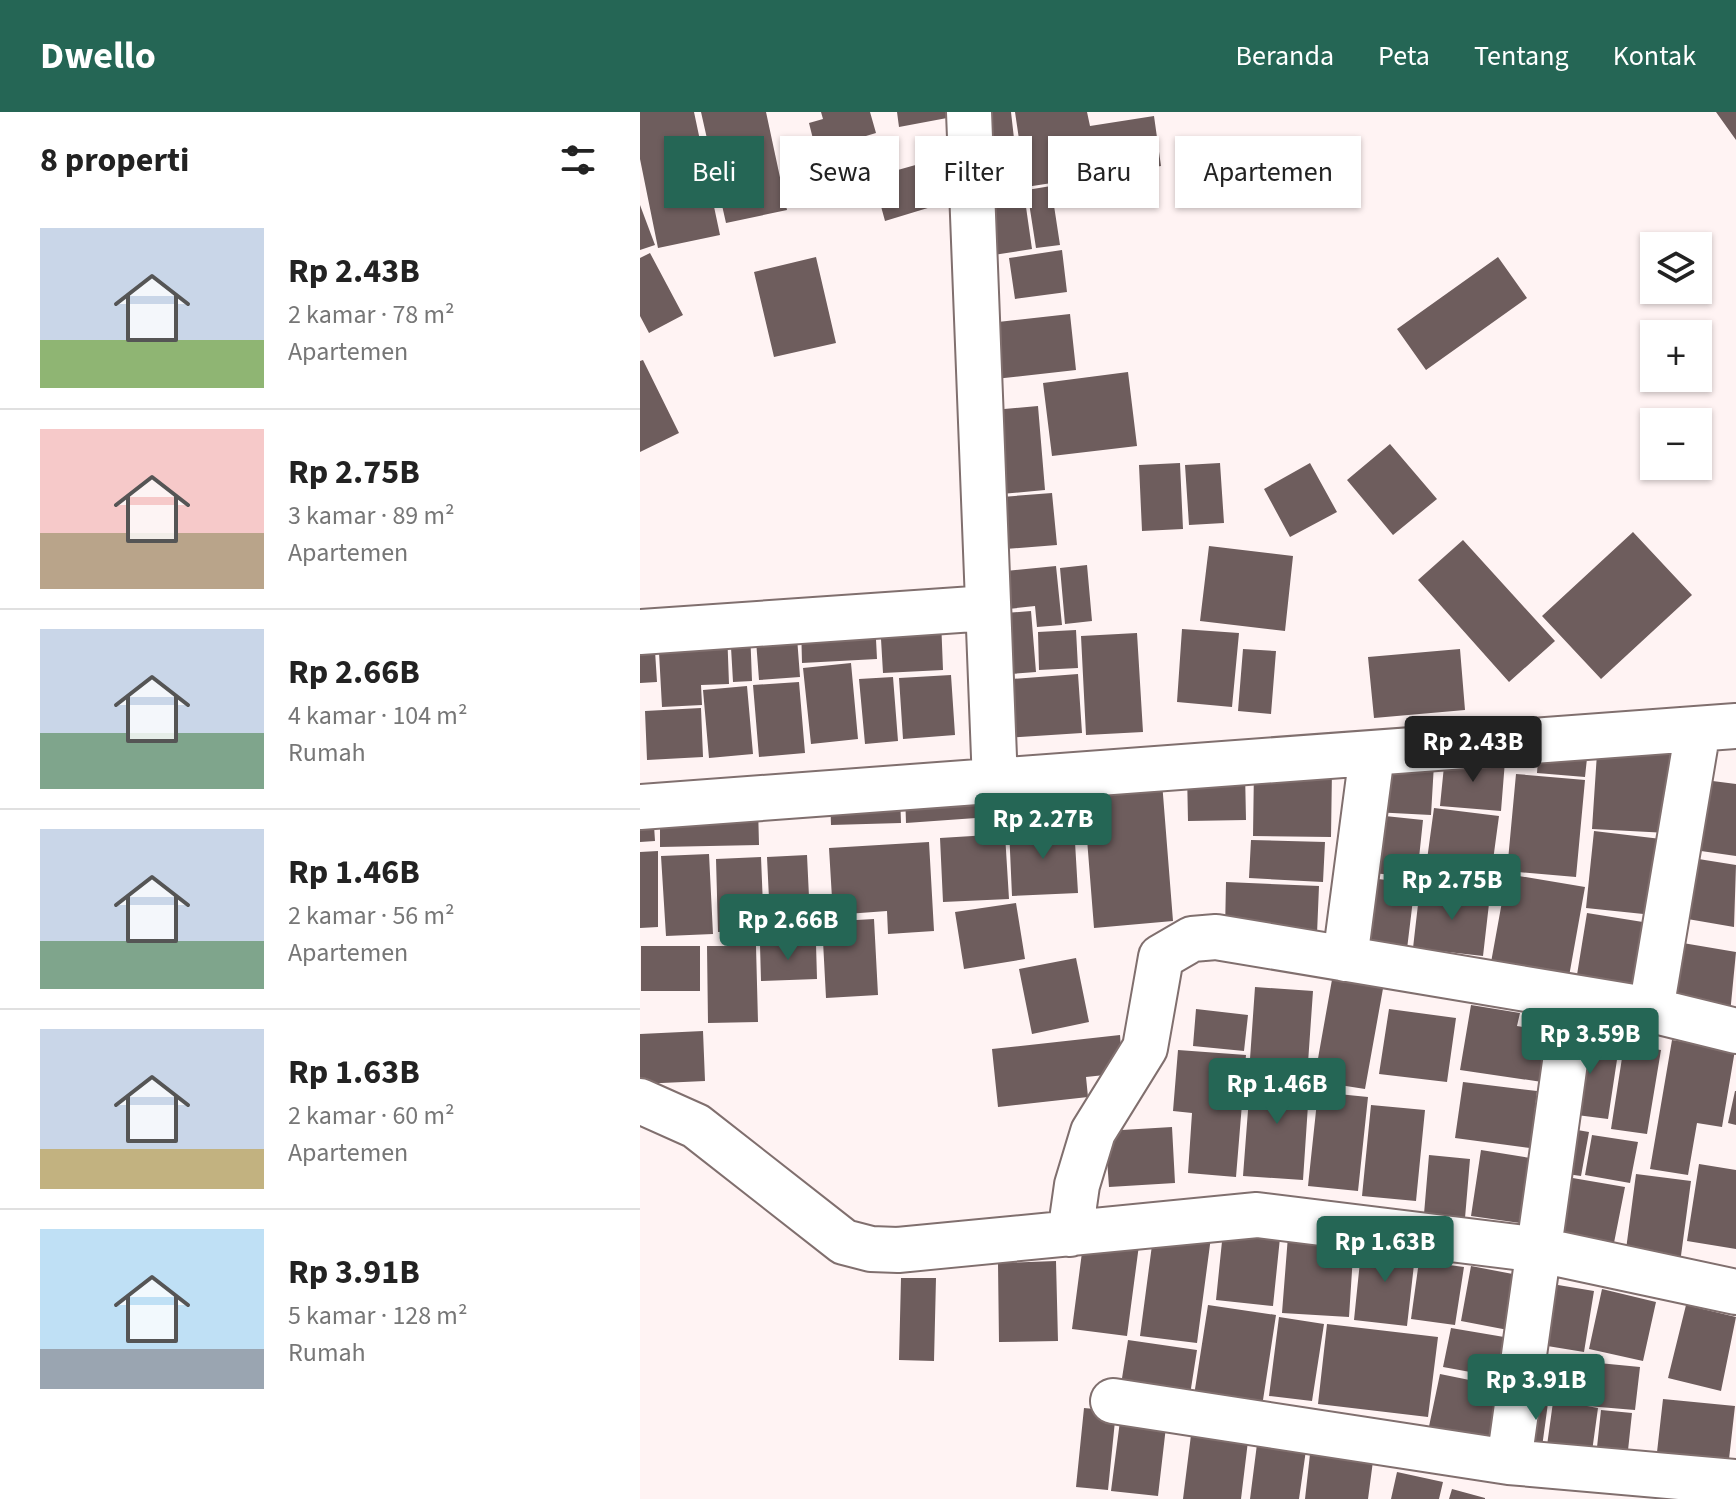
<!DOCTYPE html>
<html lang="id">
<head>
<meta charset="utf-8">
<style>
  body { margin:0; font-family:"Source Sans 3",sans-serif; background:#f2f2f2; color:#222; height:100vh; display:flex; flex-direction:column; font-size:30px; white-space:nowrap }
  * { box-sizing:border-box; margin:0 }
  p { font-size:26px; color:#767676 }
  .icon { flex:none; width:44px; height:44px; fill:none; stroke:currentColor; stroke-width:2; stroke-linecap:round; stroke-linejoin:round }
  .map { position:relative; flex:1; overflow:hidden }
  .drawer { display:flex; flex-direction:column; background:#fff; width:640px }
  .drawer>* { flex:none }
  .banner { position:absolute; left:24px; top:24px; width:760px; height:72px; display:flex; gap:16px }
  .fabs { position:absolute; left:1000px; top:120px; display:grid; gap:16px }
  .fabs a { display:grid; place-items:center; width:72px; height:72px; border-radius:0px; background:#fff; box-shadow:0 2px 6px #0004; font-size:40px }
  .price { position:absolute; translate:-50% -68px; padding:0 18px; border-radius:8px; background:#256655; color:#fff; font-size:26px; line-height:52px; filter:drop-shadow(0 2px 4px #0008) }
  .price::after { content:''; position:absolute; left:50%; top:48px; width:24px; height:18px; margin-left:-12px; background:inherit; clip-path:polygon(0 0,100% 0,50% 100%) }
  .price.selected { background:#222; color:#fff }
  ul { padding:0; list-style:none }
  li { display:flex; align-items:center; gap:24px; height:200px; padding:0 40px }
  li+li { border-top:2px solid #e0e0e0 }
  li span { display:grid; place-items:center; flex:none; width:224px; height:160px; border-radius:0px; color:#555 }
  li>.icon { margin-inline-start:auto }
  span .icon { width:96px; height:96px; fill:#fffc; stroke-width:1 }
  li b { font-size:34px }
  h2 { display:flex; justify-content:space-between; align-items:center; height:96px; padding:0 40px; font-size:34px }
  .pill { padding:0 28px; border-radius:0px; background:#fff; box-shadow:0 2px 6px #0004; font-size:28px; line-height:72px }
  .pill.selected { background:#256655; color:#fff }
  header { display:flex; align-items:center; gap:48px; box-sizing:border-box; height:112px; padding:0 40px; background:#256655; color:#fff }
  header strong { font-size:38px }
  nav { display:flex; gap:44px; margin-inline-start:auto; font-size:28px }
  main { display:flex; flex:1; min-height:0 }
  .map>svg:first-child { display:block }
  .building { fill:#6e5d5d }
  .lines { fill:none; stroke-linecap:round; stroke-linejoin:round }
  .minor-casing { stroke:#806f6e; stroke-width:48 }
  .minor { stroke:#fff; stroke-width:44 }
</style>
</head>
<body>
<header>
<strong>Dwello</strong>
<nav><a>Beranda</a><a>Peta</a><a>Tentang</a><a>Kontak</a></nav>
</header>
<main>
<section class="drawer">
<h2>8 properti<svg class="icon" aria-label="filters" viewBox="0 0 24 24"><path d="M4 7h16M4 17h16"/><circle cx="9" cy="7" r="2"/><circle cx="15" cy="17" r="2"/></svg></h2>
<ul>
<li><span style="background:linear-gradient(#c9d6e8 70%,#8fb573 0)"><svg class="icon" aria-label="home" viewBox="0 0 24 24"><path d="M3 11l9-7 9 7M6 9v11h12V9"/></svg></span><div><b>Rp 2.43B</b><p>2 kamar · 78 m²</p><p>Apartemen</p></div></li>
<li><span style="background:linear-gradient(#f6c9c9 65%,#b9a48a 0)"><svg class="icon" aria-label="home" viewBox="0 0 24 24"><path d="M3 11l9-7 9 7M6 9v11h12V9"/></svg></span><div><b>Rp 2.75B</b><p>3 kamar · 89 m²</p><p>Apartemen</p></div></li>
<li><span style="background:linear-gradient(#c9d6e8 65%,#7fa58c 0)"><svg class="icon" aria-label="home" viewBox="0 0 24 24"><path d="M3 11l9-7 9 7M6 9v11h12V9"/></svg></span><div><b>Rp 2.66B</b><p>4 kamar · 104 m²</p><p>Rumah</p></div></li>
<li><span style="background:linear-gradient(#c9d6e8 70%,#7fa58c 0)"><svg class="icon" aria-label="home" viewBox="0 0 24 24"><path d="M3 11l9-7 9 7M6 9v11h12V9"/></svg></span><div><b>Rp 1.46B</b><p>2 kamar · 56 m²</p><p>Apartemen</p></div></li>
<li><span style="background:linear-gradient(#c9d6e8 75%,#c2b280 0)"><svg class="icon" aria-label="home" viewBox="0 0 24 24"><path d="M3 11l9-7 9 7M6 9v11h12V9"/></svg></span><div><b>Rp 1.63B</b><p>2 kamar · 60 m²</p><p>Apartemen</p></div></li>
<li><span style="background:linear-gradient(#bfe0f5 75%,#9aa5b1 0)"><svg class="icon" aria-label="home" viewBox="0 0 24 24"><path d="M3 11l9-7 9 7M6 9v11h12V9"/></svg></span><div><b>Rp 3.91B</b><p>5 kamar · 128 m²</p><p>Rumah</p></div></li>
</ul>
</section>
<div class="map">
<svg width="1096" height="1387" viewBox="0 0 1096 1387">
  <rect width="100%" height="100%" fill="#fff3f3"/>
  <path class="building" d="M0,0H54L80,123L18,136L0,47Z
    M61,0H126L147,98L86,111Z
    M181,0H230L236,21L176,39L169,11L183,7Z
    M257,0H306L307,6L259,15Z
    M332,0H371L377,53L339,57Z
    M375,0H447L450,14L514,4L521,54L386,75Z
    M1076,0H1096V28Z
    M279,52L291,95L245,109L233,65Z
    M381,60L392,137L347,144L335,67Z
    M411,74L420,133L396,136L387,78Z
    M0,93L15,133L0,138Z
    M422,138L427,180L375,187L369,146Z
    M10,141L43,203L9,221L0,204V146Z
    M176,145L196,231L134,245L114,160Z
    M858,145L887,186L786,258L757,217Z
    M430,202L436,258L355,267L349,211Z
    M3,248L39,321L0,340V249Z
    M488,260L497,334L412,344L403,271Z
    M398,294L405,378L350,383L342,299Z
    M750,332L797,387L753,423L707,368Z
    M540,351L543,417L502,419L499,353Z
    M580,351L584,411L549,413L545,353Z
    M670,351L697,400L650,425L624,377Z
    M412,381L417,433L353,438L349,386Z
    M993,420L1052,483L961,567L902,504Z
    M823,428L915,529L869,570L778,468Z
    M569,434L653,444L645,519L560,509Z
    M447,453L452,509L425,512L420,456Z
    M416,454L422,513L397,515L395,494L359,498L356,460Z
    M391,499L396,560L357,563L352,502Z
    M301,507L303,558L243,561L240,510Z
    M235,508L237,547L162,551L161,512Z
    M156,512L160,565L119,568L115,515Z
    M110,517L112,569L93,570L90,518Z
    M542,517L599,521L592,595L537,590Z
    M87,518L89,572L61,573L62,593L22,595L18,522Z
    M436,518L438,556L399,558L398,520Z
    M497,521L503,620L446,623L441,524Z
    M0,523H14L17,570L0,571Z
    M603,537L636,539L631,602L598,599Z
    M820,537L825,598L734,606L728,545Z
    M211,551L218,627L171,632L163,556Z
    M438,562L442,621L362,626L358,568Z
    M311,563L315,623L263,627L259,566Z
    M253,565L258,629L225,632L219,567Z
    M159,570L165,641L119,645L113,573Z
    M107,574L113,642L69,646L63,578Z
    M61,596L63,645L7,648L5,599Z
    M958,626L1034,631L1028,721L952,717Z
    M899,633L948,637L945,665L897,661Z
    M805,644L865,649L861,699L800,694Z
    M736,649L794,652L791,703L733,700Z
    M614,656L692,657L691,725L613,724Z
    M605,659L606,708L548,709L547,660Z
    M876,662L945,668L936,765L867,759Z
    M1057,667L1096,672V744L1047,737Z
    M435,669L436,703L345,708L343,674Z
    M522,670L533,809L454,816L443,676Z
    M334,676L336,706L266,711L265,681Z
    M260,681L261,711L191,713L190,683Z
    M118,694L119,733L20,735V696Z
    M794,696L859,704L849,778L784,770Z
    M13,698L15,729L0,730V699Z
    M726,702L783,708L777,765L720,760Z
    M434,713L438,781L372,784L369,716Z
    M954,719L1021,727L1013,803L946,796Z
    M365,722L369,787L303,790L300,726Z
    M611,728L685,730L683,770L609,766Z
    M289,730L294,819L248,822L247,799L193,803L189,736Z
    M18,739V815L0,816V740Z
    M69,742L73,822L26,824L21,744Z
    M167,743L171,827L131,829L127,745Z
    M121,745L124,819L78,820L76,747Z
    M1046,745L1096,753L1094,815L1036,805Z
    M867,762L945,775L928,870L850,856Z
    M719,765L775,771L767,837L711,831Z
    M586,770L679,774L677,822L585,819Z
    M780,775L850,783L843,844L773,836Z
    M376,791L385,847L324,857L315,800Z
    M947,801L1009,811L998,879L936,869Z
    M234,807L238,883L186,886L182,810Z
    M1031,829L1096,840L1090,902L1021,890Z
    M176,832L177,867L121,869L120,833Z
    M1,834H60V879H1Z
    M67,834H116L118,910L68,911Z
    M436,846L449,910L392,922L379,857Z
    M693,862L744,871L725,977L674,969Z
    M615,875L673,879L668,951L610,947Z
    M831,893L880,901L877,914L911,920L902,970L820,958Z
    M556,897L608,903L604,939L553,934Z
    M749,897L816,906L807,970L739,962Z
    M63,919L65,969L0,972V922Z
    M933,921L980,928L968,1007L921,1001Z
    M480,923L483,961L446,965L448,985L358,995L352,937Z
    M1032,928L1095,938L1082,1015L1057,1011L1048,1063L1010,1057Z
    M984,933L1021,938L1007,1022L971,1017Z
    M538,938L606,943L596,1065L548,1061L552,1001L533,999Z
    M611,959L670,963L663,1068L603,1064Z
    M823,970L897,979L890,1036L815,1026Z
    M1095,979H1096V1013L1088,1011Z
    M678,980L728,985L718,1079L668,1074Z
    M731,993L785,998L776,1089L722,1084Z
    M532,1015L535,1071L469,1075L465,1019Z
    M920,1015L949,1020L941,1064L913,1060Z
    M952,1023L998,1030L990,1071L945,1063Z
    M841,1038L890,1046L880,1111L831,1104Z
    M789,1043L830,1047L825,1106L784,1102Z
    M1059,1052L1096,1058V1137L1047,1129Z
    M996,1062L1051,1069L1040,1151L985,1145Z
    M921,1064L985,1075L972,1141L910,1130Z
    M584,1110L641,1116L633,1194L576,1188Z
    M514,1118L571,1125L557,1231L500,1224Z
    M648,1124L714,1128L709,1205L642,1201Z
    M444,1125L499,1133L487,1224L432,1217Z
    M722,1130L776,1135L767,1214L714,1208Z
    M416,1149L418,1229L359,1230L358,1151Z
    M779,1149L824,1155L815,1213L771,1207Z
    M831,1154L878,1163L868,1218L821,1209Z
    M261,1166H296L294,1249L259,1248Z
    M900,1170L954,1179L944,1240L889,1231Z
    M962,1177L1016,1190L1003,1249L949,1237Z
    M568,1193L636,1203L621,1301L553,1290Z
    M1046,1193L1096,1205L1081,1279L1028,1266Z
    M639,1205L684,1212L672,1289L629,1284Z
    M687,1212L798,1225L788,1305L678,1292Z
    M811,1216L870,1226L863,1266L803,1255Z
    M488,1228L557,1238L549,1289L480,1279Z
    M888,1245L934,1251L927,1289L883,1282Z
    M938,1249L1000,1255L995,1298L947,1294L958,1296L950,1354L905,1348L913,1290L934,1293Z
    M800,1262L859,1274L847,1335L787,1324Z
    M1023,1287L1095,1294L1088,1356L1016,1349Z
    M881,1288L908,1291L900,1350Z
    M444,1296L476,1299L468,1378L436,1375Z
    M961,1298L992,1301L986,1357L955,1354Z
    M481,1301L527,1306L518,1384L471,1379Z
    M551,1323L608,1329L601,1387H543Z
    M617,1332L666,1338L659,1387H610Z
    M670,1342L733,1349L728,1387H665Z
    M757,1360L803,1370L799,1387H751Z
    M812,1377L845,1386V1387H809Z"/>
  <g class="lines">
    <g class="minor-casing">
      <path id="minor" d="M329,0L355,671
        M0,520L348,496
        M0,695L1096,614
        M705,847L732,642
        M1011,898L1058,617
        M0,989L56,1014L204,1130L231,1137L258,1138L617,1103L900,1138L1096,1180
        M430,1122L437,1073L453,1020L505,936L521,845L552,827L576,825L1011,898L1096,919
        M473,1289L869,1350L1096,1370
        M869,1350L934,886"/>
    </g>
    <use href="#minor" class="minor"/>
  </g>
</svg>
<div class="fabs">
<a><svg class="icon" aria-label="layers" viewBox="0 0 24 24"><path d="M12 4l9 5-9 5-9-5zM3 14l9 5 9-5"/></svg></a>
<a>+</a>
<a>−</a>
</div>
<b class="price selected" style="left:833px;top:672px">Rp 2.43B</b>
<b class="price" style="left:403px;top:749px">Rp 2.27B</b>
<b class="price" style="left:812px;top:810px">Rp 2.75B</b>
<b class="price" style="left:148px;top:850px">Rp 2.66B</b>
<b class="price" style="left:950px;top:964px">Rp 3.59B</b>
<b class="price" style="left:637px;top:1014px">Rp 1.46B</b>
<b class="price" style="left:745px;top:1172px">Rp 1.63B</b>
<b class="price" style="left:896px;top:1310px">Rp 3.91B</b>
<div class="banner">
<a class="pill selected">Beli</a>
<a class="pill">Sewa</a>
<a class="pill">Filter</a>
<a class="pill">Baru</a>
<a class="pill">Apartemen</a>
</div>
</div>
</main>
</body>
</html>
